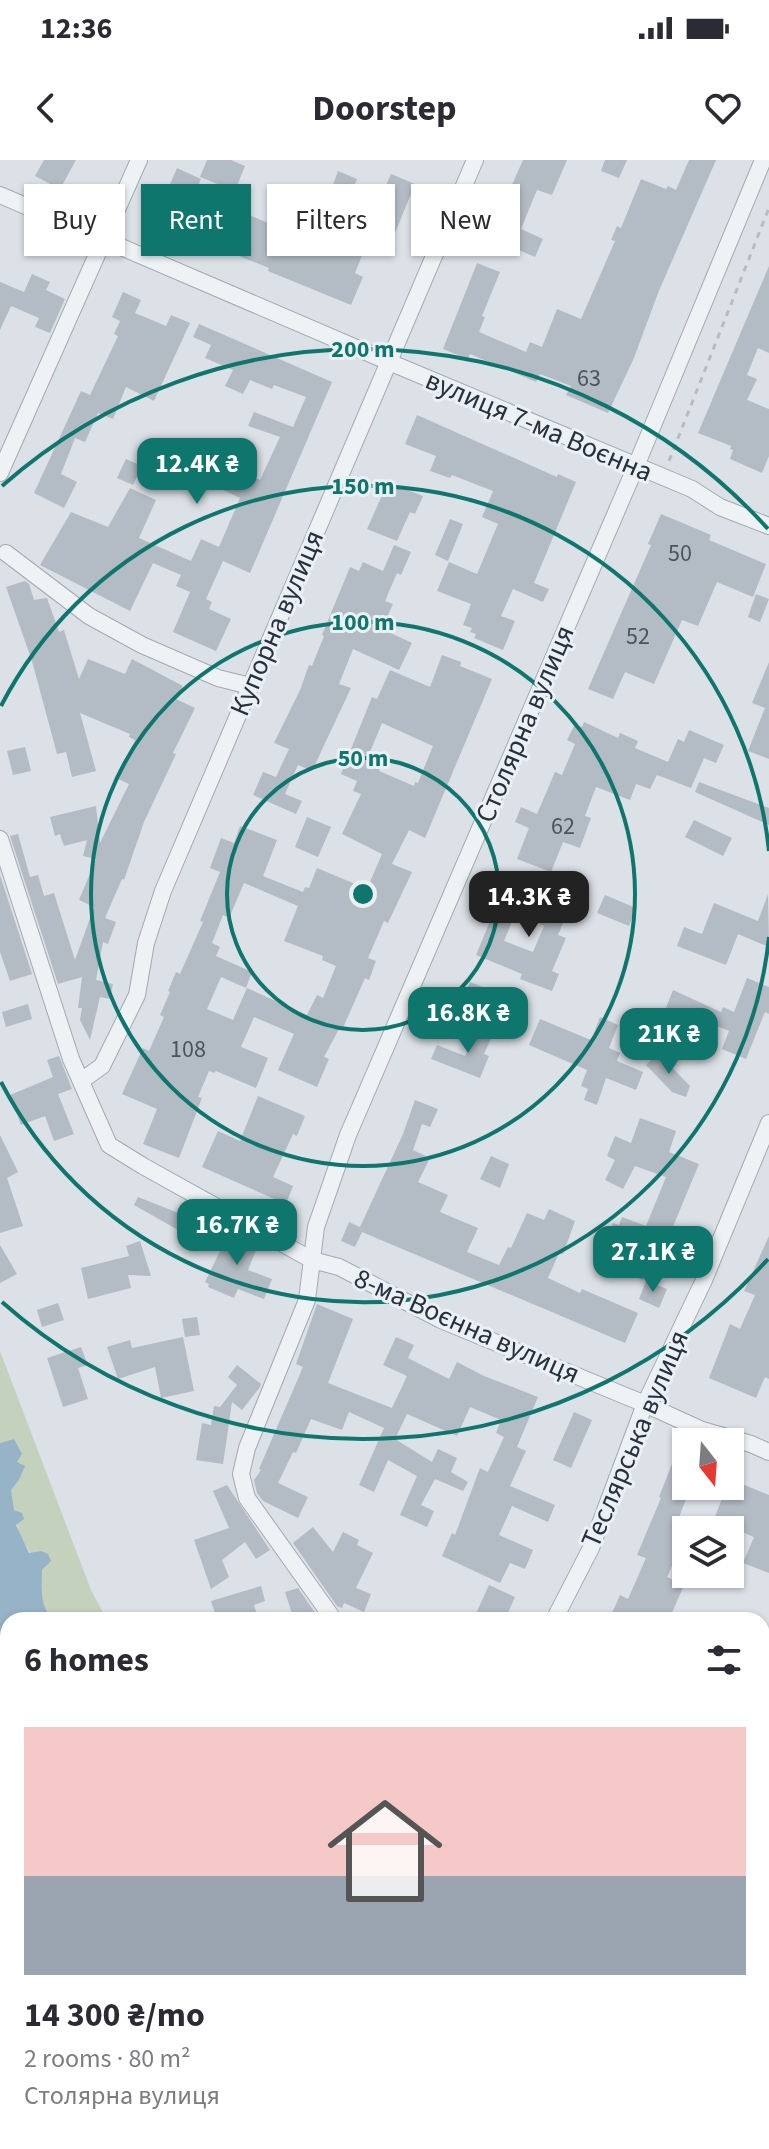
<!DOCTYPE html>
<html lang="en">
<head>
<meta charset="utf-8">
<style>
  body { margin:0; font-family:"Source Sans 3",sans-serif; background:#f2f2f3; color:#2b2b33; height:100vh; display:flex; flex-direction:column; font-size:30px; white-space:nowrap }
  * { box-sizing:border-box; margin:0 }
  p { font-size:26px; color:#7c7c81 }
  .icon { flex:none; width:44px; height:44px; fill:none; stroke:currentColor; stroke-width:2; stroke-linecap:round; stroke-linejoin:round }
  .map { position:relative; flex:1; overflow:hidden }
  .sheet { position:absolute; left:0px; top:1452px; width:770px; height:538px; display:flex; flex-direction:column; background:#fff; border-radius:24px 24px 0 0; box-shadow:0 2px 6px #0004 }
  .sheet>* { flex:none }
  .banner { position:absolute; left:24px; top:24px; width:722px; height:72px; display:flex; gap:16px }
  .needle { width:52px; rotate:163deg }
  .tools { position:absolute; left:672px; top:1268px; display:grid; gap:16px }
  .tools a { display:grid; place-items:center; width:72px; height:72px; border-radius:0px; background:#fff; box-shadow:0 2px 6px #0004; font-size:40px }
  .price { position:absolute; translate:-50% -68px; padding:0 18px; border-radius:16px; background:#0f766e; color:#fff; font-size:26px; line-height:52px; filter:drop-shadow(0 2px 4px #0008) }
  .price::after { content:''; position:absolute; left:50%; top:48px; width:24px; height:18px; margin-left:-12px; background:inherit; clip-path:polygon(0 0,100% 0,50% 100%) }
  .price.active { background:#222; color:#fff }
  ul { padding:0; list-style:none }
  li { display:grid; align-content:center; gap:16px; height:424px; padding:0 24px }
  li+li { border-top:2px solid #e1e1e2 }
  li span { display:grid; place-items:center; height:248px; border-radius:0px; color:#555 }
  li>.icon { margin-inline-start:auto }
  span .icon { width:144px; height:144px; fill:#fffc; stroke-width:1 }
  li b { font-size:34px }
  h2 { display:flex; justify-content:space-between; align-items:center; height:96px; padding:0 24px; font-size:34px }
  .chip { padding:0 28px; border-radius:0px; background:#fff; box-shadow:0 2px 6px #0004; font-size:28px; line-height:72px }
  .chip.active { background:#0f766e; color:#fff }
  .status { display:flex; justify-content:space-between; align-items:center; height:56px; padding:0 40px; background:#fff; direction:ltr }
  .status svg { height:22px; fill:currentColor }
  header { display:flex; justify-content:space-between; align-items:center; height:104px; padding:0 24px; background:#fff; font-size:36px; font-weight:700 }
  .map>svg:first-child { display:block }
  .built { fill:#cad1d9 }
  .green { fill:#c4d1bd }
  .water { fill:#96b3c8 }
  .building { fill:#b3bbc4; fill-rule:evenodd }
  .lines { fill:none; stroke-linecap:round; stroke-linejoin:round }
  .lane-casing { stroke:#a2a9b1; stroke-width:10 }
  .street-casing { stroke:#a2a9b1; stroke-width:18 }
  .path { stroke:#b7bcc1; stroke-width:3; stroke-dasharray:6 6; stroke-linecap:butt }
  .lane { stroke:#eff2f5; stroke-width:8 }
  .street { stroke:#eff2f5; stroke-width:16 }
  .tram { stroke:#758291; stroke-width:2 }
  .ring { fill:none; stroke:#0f766e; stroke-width:4 }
  .labels { text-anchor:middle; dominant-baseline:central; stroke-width:6; stroke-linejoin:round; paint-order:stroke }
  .number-label { font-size:24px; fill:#49545f }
  .street-label { font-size:28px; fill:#26313d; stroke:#ebf0f5 }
  .centre { fill:#0f766e; stroke:#ebf0f5; stroke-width:4 }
  .ring-label { font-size:24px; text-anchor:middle; font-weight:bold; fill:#0f766e; stroke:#ebf0f5; stroke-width:6; stroke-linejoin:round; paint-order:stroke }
</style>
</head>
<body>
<div class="status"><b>12:36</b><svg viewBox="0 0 49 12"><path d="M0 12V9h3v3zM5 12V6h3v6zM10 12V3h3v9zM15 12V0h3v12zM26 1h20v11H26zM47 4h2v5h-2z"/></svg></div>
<header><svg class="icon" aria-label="back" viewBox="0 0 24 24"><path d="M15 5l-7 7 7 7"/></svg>Doorstep<svg class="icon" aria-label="heart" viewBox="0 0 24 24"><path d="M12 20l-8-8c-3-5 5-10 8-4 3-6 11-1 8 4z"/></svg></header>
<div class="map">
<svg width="769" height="1989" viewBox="0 0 769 1989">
  <rect width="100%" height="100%" fill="#dce1e7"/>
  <path class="built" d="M762,1495L769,1498V1656L762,1653Z"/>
  <path class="green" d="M0,1191L91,1430L107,1460H69L70,1457L54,1459C39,1448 42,1427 42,1410L46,1407C16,1384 17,1364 10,1329L19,1320L14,1279L0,1283Z"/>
  <path class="water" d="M14,1279L22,1294L17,1302L25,1306L19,1320L11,1330L14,1350L22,1353L24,1359L16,1365L29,1393L41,1391L48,1394L51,1401L42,1410C42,1427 39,1448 54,1459L64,1454L71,1457L69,1460H8V1982H297L299,1989H0V1283Z"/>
  <path class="building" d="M44,0H76L60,29L35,16Z
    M207,0H231L245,6L235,31L200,17Z
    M523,0H567L552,35L537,30L521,69L543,79L535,97L489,77Z
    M605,0H627L619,18L601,11Z
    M689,0H716L658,133L634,198L608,253L566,235L571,226L540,214L536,222L470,194L468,199L443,189L477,103L500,112L482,156L485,157L479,172L526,192L530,182L542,187L557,149L581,159L615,81L611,80L617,66L621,68L641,19L666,29L668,26L676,30Z
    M177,8L201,19L188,50L208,58L205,64L231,75L241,52L296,74L301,61L306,63L311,51L322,55L338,11L357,19L354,27L380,39L391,14L415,24L386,95L366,86L355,113L363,117L351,145L268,111L269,108L154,62Z
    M769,106V193L758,188L747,215L757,219L747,240L769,249V296L762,313L730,299L733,290L730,289L731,286L698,273Z
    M32,114L50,122L46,130L65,139L50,173L35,167L39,158L11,146L0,170V122L24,132Z
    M123,132L141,140L135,153L166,166L171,155L190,163L154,241L126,227L113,259L98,253L85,282L75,278L61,314L77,322L64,348L34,333L81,231L90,235L118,176L114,174L120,161L112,157Z
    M199,164L332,222L250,413L223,401L206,439L212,442L209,449L231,459L216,491L173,472L190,432L176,426L181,415L153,403L130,451L40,405L71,352L108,367L130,328L156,340L139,378L191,401L201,379L219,387L240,338L197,317L203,304L206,306L211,296L260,320L280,277L248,266L254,252L293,267L306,237L274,225L272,229L250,220L243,234L225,226L233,210L205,198L211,185L193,177Z
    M417,255L557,317L558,314L576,322L534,423L549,429L543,442L513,429L501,456L515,461L503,490L474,478L476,474L470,472L472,468L463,465L471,444L437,431L449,402L477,414L498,364L482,357L493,331L452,315L450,318L430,311L436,296L405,284Z
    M126,299L142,306L133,325L117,318Z
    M388,322L423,336L415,354L410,352L397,381L367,369Z
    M661,354L711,375L709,380L766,404L753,437L717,422L698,466L682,460L654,524L625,512L613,539L588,529L651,385L648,384Z
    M450,359L463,364L448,401L435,395Z
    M394,385L411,392L401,415L397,413L385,441L393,444L382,469L412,483L399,510L353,489L339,524L351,528L312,611L298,605L285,634L302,641L296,654L253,635L263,612L276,617L289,589L274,583L300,530L309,505L312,506L324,476L322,475L350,407L359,411L363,402L383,411Z
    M25,421L29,424L34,440L47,438L59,472L64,470L79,519L88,499L125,514L132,499L183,526L176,539L195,548L173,593L176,594L144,662L124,720L122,719L105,758L116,762L108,784L103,782L96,820L113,824L110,839L100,837L90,880L80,860L82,848H78L82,817L58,824L10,676L18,674L30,717L38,715L44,736L54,733L75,800L94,747L79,740L96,699L83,696L87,680L64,686L60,674L55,676L50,657L96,646L100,683L129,624L118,619L135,580L129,577L130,574L80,553L96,611L72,617L66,592L57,594L32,501L6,427Z
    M756,434L769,439L760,462L748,457Z
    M442,495L461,502L460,506L492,519L425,678L409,670L392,704L412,712L388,763L384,761L368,798L376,801L369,820L365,818L342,870L339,869L324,897L329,899L317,927L278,910L294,874L254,857L241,887L268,898L256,928L216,911L214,913L209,911L198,937L202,938L179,998L143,984L157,949L122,934L143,888L149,891L164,857L160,855L170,832L168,831L176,812L180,814L203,762L200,761L220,712L210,708L221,678L234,683L240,666L277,680L263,716L303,732L305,727L309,728L317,708L360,726L362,721L369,724L382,694L342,674L361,634L353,631L357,621L341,614L372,537L377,539L390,510L430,527ZM382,563L433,586L418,623L415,622L414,626L379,611L384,598L370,592ZM244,723L298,746L284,781L323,796L322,800L336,806L323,838L317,835L307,855L247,828L233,860L207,849L221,817L246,828L252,812L216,796L220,787L212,783L223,755L229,758Z
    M769,502V599L748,591L765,548L752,543Z
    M584,562L618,578L620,573L638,581L635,588L668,602L678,579L684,582L689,570L724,585L716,603L704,598L691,628L657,615L650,629L636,624L630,640L596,627L585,656L591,658L580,688L563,682L551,712L517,699L529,668L515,662L521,647L537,654L555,612L562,615L575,584L567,580L575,564L582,567Z
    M25,587L31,611L13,615L7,591Z
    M699,622L769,648V665L695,632Z
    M307,657L331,667L318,697L295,687Z
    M694,660L732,678L723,696L685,677Z
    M0,715L32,814L10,821L0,792Z
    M552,722L570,730L566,739L572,742L558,775L566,778L552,811L559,814L552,831L520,819L522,814L476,795L499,740L518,747L504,781L533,792L544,766L531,760L539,740L543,742Z
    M768,734L769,787L738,774L726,805L677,786L684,767L702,774L714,743L758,761Z
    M605,735L636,748L629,766L597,753Z
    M747,818L769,827V854L765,852L746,899L722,889L729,871L687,854L678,879L657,871L673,830L721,852L723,847L734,852Z
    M470,822L504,836L491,867L457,852Z
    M28,844L32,859L6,867L2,852Z
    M600,857L618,865L609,888L620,893L617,901L643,912L636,930L606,918L597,945L584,940L588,929L581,926L587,910L529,885L540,859L591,880Z
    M480,866L494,872L484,894L489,896L480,918L431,899L437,885L465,896Z
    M658,893L690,926L686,937L672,932L646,905Z
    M59,896L72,929L58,934L74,974L54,981L45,956L21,965L10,935L53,917L47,900Z
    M258,936L305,956L297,976L293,974L273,1017L293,1026L286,1044L202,1007L218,971L240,981Z
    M415,940L438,949L430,967L422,964L413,990L430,998L418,1022L448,1035L440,1052L478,1068L467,1092L499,1105L508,1087L511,1088L527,1053L544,1060L549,1049L575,1061L563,1094L559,1093L548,1118L580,1133L582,1129L638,1153L625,1183L362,1072L355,1087L341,1081L349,1062L360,1067L403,974Z
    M640,958L676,971L669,992L699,1004L662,1093L655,1090L643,1120L598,1102L613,1063L619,1065L622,1057L646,1066L666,1017L635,1006L623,1029L605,1020L615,1000L607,996L615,976L631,983Z
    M0,975L18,1012L7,1018L23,1066L0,1073Z
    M491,996L509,1004L500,1028L480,1019Z
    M138,1037L181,1054L186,1043L197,1049L187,1075L134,1045Z
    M226,1066L259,1083L248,1110L272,1119L264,1139L238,1129L234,1138L208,1127L209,1124L205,1122L224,1083L219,1081Z
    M769,1076V1219L765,1217L756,1238L709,1218L730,1164L740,1169L755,1135L744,1131Z
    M140,1081L151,1116L128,1115L131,1128L88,1139L81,1108L129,1096L126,1086Z
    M0,1085L17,1114L0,1123Z
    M646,1121L667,1129L659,1148L639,1139Z
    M58,1143L64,1160L42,1167L37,1150Z
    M317,1144L353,1159L328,1223L392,1248L407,1216L383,1205L396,1177L414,1185L408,1198L449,1219L457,1202L484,1216L538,1237L517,1287L526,1291L510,1326L555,1345L548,1362L512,1346L499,1375L533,1390L525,1409L510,1403L500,1423L442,1396L452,1373L455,1375L480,1308L488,1312L504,1277L496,1273L501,1260L470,1247L457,1276L407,1254L395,1279L432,1302L438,1289L457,1298L451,1312L468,1322L463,1331L435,1319L421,1345L434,1351L427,1367L400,1355L417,1316L388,1300L374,1332L359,1325L384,1268L349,1252L342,1270L311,1259L296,1293L293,1292L278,1323L308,1337L298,1358L263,1341L257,1333L254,1320L261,1310L259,1309L303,1207L296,1204Z
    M197,1157L200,1175L185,1177L182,1159Z
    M183,1177L194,1231L161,1238L155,1207L118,1219L107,1187L130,1180L132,1188Z
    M81,1187L88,1205L78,1208L88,1239L63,1247L47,1198Z
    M237,1205L261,1224L260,1227L242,1250L232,1242L223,1304L196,1300L202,1263L211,1265L214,1246L220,1247L237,1225L228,1217Z
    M574,1252L592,1260L571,1308L553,1300Z
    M675,1296L686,1301V1326H691L678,1360L686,1363L672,1395L676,1397L667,1417L684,1425L669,1460H609L620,1435L628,1439L646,1398L637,1395L661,1338L659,1337Z
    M730,1319L769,1335V1413L743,1403L754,1377L727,1366L726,1369L712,1364L727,1326H730Z
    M227,1325L270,1390L256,1399L245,1382L222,1400L229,1417L211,1429L194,1380L229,1368L213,1331Z
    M313,1367L333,1392L343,1372L359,1380L357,1385L373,1393L356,1428L371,1434L364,1452L344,1443L342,1448L337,1446L293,1383Z
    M489,1425L515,1437L505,1460H473Z
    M261,1426L265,1441L254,1445L259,1460H217L211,1441Z
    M298,1428L320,1460H294L285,1432Z"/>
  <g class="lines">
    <g class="lane-casing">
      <path id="lane" d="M504,1982L509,1989"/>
    </g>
    <g class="street-casing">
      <path id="street" d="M0,35L389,202L692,329L720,347L769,366
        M0,313L139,0
        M6,393L89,456L142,485L218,518L250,526
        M0,679L71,899L109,985L143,1006L312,1100L339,1107L441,1160L645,1244L702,1270L751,1284L769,1292
        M81,921L102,906L137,835L146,783L163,731L475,0
        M334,1460L247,1338L241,1314L247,1288L307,1140L316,1067L348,975L636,306L763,0
        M554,1460L591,1388L645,1244L704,1120L769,963
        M762,1975L769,1958
        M382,1982L384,1988"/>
    </g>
    <path class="path" d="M669,301L769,48"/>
    <use href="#lane" class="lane"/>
    <use href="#street" class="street"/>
    <path class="tram" d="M762,1965L769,1949
      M752,1989L755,1982"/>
  </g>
  <g class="ring">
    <circle cx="363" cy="734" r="136"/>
    <circle cx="363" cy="734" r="272"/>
    <path d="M769 777A408 408 0 0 1 1 922M1 546A408 408 0 0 1 769 691"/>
    <path d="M768 1099A545 545 0 0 1 2 1142M2 326A545 545 0 0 1 768 369"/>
  </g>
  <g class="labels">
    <g class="number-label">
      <text x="589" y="218">63</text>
      <text x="680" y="393">50</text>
      <text x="638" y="476">52</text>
      <text x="563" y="666">62</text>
      <text x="188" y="889">108</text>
    </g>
    <g class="street-label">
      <text transform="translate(539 266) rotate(23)">вулиця 7-ма Воєнна</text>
      <text transform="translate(277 463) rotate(-67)">Купорна вулиця</text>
      <text transform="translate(525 564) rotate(-67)">Столярна вулиця</text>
      <text transform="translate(467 1166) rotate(24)">8-ма Воєнна вулиця</text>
      <text transform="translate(635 1279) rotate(-67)">Теслярська вулиця</text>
    </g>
  </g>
  <circle cx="363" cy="734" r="12" class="centre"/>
  <g class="ring-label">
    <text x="363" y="197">200 m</text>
    <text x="363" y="334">150 m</text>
    <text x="363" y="470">100 m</text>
    <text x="363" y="606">50 m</text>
  </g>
</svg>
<div class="tools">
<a><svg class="needle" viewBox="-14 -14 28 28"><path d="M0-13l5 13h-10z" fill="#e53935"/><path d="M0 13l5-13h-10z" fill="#7c7c81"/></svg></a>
<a><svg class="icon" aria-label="layers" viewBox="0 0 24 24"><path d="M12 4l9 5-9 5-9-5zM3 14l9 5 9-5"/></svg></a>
</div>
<b class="price" style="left:197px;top:346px">12.4K ₴</b>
<b class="price active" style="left:529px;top:779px">14.3K ₴</b>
<b class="price" style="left:468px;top:895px">16.8K ₴</b>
<b class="price" style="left:669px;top:916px">21K ₴</b>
<b class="price" style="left:237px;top:1107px">16.7K ₴</b>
<b class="price" style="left:653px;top:1134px">27.1K ₴</b>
<div class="banner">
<a class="chip">Buy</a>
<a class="chip active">Rent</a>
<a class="chip">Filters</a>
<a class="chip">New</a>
</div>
<section class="sheet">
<h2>6 homes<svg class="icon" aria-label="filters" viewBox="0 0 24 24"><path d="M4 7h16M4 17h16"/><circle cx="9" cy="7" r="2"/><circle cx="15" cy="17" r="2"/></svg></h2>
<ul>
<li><span style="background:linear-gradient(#f6c9c9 60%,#9aa5b1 0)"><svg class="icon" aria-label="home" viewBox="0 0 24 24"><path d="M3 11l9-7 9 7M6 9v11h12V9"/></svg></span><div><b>14 300 ₴/mo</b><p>2 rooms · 80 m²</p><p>Столярна вулиця</p></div></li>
</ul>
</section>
</div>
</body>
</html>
